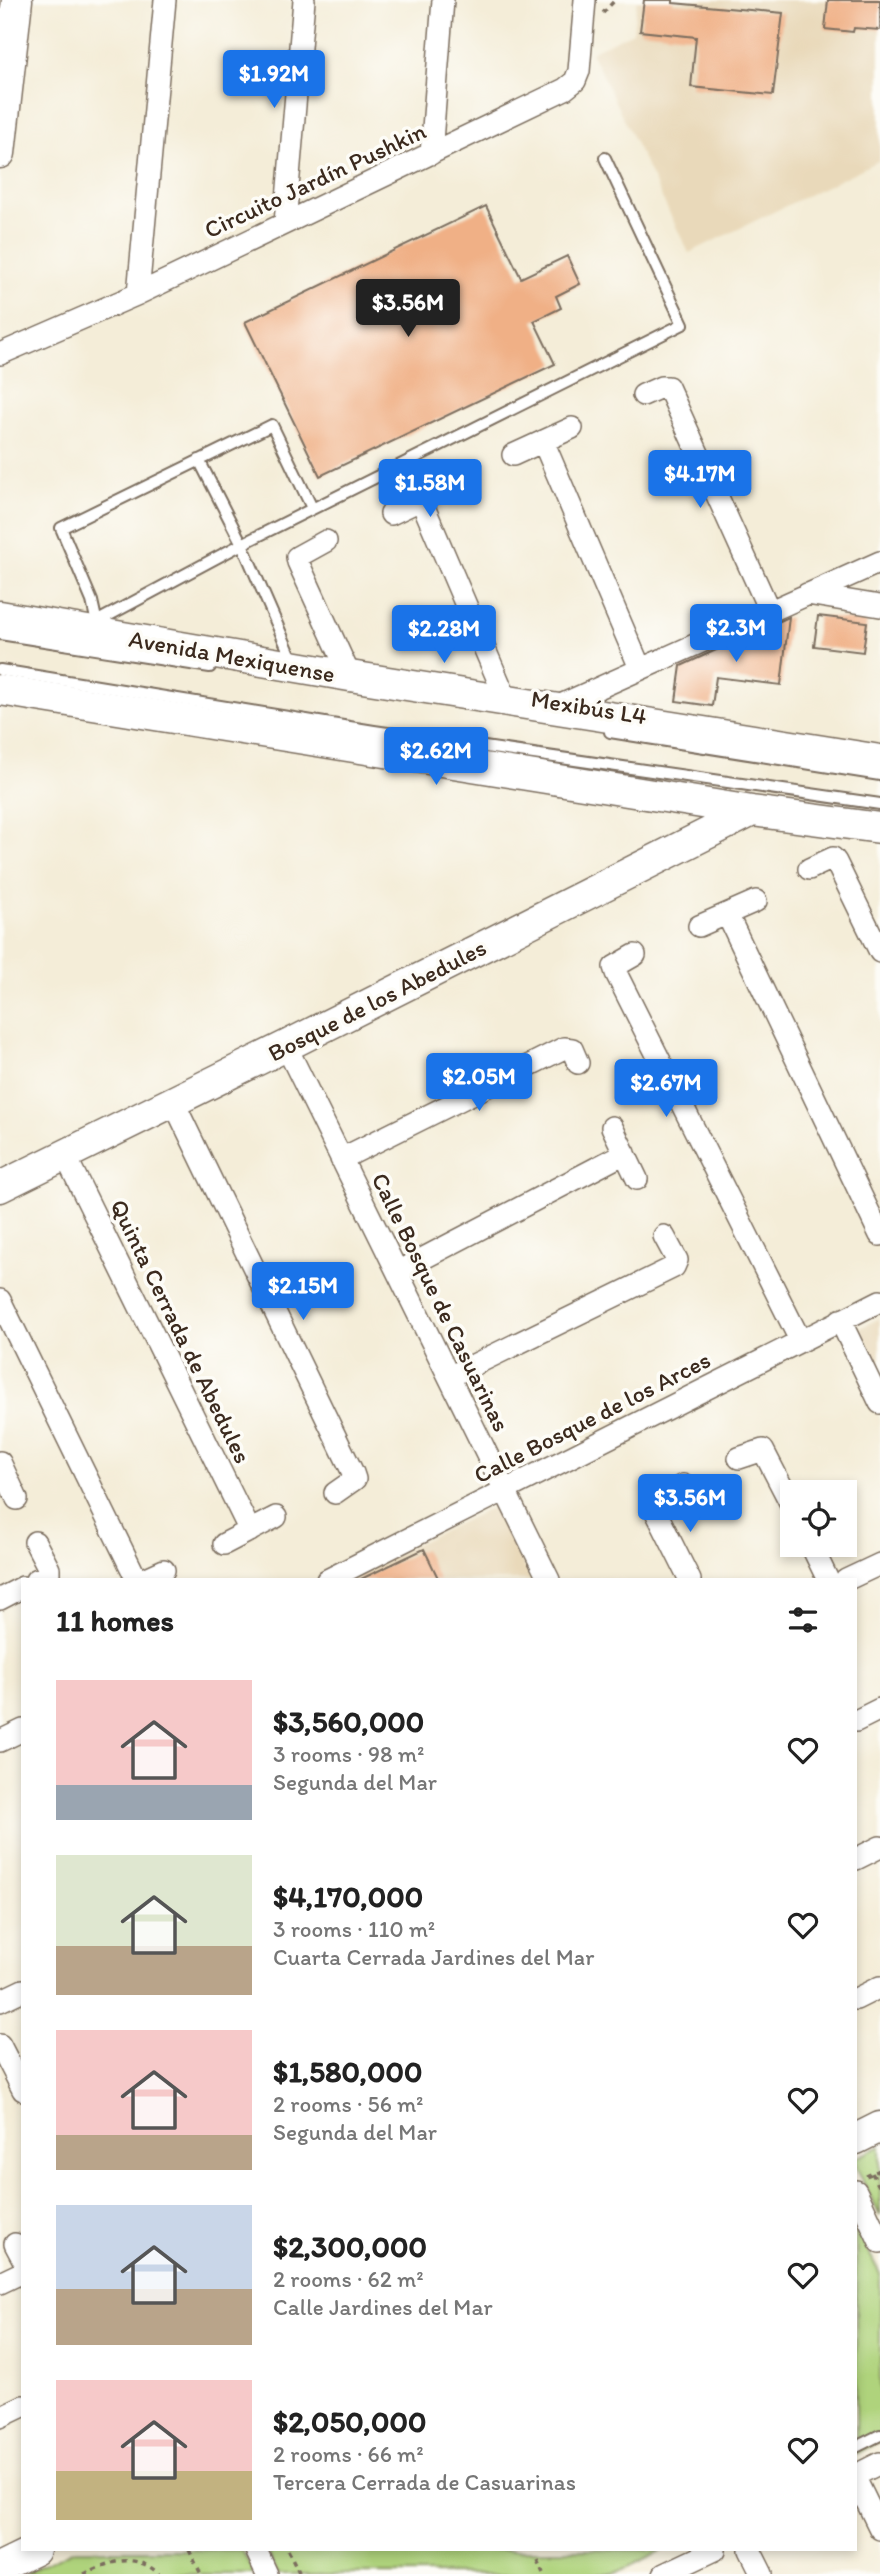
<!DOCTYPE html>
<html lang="en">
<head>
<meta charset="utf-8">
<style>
  body { margin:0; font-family:Itim,sans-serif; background:#f2f2f2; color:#222; height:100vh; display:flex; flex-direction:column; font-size:26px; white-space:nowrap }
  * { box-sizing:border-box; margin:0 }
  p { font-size:23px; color:#767676 }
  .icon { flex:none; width:38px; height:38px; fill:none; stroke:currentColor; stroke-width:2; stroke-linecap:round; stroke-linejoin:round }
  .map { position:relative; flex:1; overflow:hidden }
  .details { position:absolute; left:21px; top:1578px; width:836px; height:973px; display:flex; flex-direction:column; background:#fff; border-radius:0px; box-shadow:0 4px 10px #0003 }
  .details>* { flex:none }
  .controls { position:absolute; left:780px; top:1480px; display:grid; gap:14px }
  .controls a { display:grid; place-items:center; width:77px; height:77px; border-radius:0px; background:#fff; box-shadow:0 4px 10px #0003; font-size:35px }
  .price { position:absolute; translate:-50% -60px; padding:0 16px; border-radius:7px; background:#1a73e8; color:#fff; font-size:23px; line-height:46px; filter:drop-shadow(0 2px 4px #0008) }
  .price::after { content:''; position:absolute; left:50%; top:42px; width:21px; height:16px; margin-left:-10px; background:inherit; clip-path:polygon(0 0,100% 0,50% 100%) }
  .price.active { background:#222; color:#fff }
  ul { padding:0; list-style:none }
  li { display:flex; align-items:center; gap:21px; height:175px; padding:0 35px }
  li span { display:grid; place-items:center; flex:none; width:196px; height:140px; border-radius:0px; color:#555 }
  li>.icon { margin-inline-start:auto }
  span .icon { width:84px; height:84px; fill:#fffc; stroke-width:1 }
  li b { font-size:30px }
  h2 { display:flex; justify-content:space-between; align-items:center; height:84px; padding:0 35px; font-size:30px }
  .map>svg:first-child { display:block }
  .built { fill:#e9d9ba }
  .green { fill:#afd37c; stroke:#757e4d; stroke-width:2 }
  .building { fill:#f0b086 }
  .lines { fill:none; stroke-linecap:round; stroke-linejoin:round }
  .lane-casing { stroke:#7c6e5f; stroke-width:14 }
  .street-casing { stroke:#7c6e5f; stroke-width:24 }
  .secondary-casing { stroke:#7c6e5f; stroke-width:33 }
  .path { stroke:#7c6e5f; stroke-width:3.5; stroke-dasharray:5 5; stroke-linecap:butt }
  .lane { stroke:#fff; stroke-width:10 }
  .street { stroke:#fff; stroke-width:21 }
  .secondary { stroke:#fff; stroke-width:30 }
  .labels { text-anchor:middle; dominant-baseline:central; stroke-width:7; stroke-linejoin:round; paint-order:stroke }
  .street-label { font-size:24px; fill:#3b2a1e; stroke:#fdfcf7 }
</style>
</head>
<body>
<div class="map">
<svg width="880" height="2574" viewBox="0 0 880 2574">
  <rect width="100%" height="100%" fill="#fdfcf7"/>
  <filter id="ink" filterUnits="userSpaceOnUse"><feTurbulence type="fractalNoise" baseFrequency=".0143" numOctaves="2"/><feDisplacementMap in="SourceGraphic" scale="14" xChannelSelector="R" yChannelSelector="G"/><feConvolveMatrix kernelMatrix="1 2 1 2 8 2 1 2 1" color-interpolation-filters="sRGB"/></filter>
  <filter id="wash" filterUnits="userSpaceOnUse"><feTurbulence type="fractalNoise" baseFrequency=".00686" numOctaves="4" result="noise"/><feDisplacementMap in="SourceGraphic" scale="28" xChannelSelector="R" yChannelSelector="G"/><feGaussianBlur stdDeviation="1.57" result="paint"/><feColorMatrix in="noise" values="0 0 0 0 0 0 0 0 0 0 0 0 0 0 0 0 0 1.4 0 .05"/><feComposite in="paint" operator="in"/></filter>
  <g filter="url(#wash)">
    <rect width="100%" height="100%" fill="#f4edd8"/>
    <path class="built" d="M637,0H880V160L689,253L591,52L633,32Z
      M880,1318V1368L860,1328Z
      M495,1506L531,1580H342Z"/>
    <path class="green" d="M880,2146V2216L856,2167V2158Z
      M856,2227L880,2274V2442L856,2454Z
      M74,2550H242L254,2574H24Z
      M266,2550H663L614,2574H278Z"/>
    <g id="blocks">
      <path class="building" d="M644,0H673V3L783,13L773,95L691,87L696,37L640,31Z
        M828,0H880V30L854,28L853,32L825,29Z
        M486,206L521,278L567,256L580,284L556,296L561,308L534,321L555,364L320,476L245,322Z
        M818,616L867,622L863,652L814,646Z
        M789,617L781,685L716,677L712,706L676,701L681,666Z
        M424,1549L439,1580H359Z"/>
    </g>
  </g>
  <g filter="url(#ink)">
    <use href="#blocks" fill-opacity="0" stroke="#7c6e5f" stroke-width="2"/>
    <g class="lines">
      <g class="lane-casing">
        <path id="lane" d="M199,460L242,544L293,661
          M98,621L242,544L683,324L605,158
          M98,628L92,601L61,528L272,425L312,508
          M0,634L210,667
          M0,670L374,731L880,804
          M610,732L880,775
          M856,2447L880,2435"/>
      </g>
      <g class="street-casing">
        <path id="street" d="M431,154L443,0
          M285,223L304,0
          M138,294L165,0
          M0,354L138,294L565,89L575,81L579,71L585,0
          M643,395L661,387H668L769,610
          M543,441L640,668
          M513,455L572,428
          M421,500L507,701
          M391,514L450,486
          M326,541L297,557L298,562L350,676
          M807,594L880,606
          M554,708L880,562
          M809,869L833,858L836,862L880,952
          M727,914L880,1235
          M699,926L756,901
          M635,955L614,967L616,973L800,1340
          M286,1046L549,1580
          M173,1101L353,1473L355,1479L335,1493
          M612,1127L637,1179
          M65,1155L250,1531
          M341,1159L564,1048L572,1049L578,1063
          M399,1271L625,1153
          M0,1300L136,1578L142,1580L164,1570
          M840,1320L880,1403
          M449,1377L674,1267L677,1260L664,1236
          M739,1458L763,1450L793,1508
          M0,1462L17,1499
          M683,1485L659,1499L654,1508L690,1580
          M35,1542L49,1569V1574L36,1580
          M224,1544L276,1517
          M811,1545L828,1580
          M327,1580L880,1301
          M846,1580L880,1564
          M0,1599L23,1587
          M856,1721L880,1709
          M0,1741L23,1730
          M856,1859L880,1847
          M856,1999L880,1987
          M0,2001L23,1990
          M0,2045L23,2090
          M856,2191L880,2242
          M15,2244L23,2259
          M0,2283L23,2272
          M0,2417L23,2406
          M856,2475L880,2463
          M856,2480L880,2529
          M256,2550L267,2574
          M750,2550L762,2574
          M664,2574L715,2550"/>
      </g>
      <g class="secondary-casing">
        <path id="secondary" d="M0,153L17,0
          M0,616L350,676L880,760
          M0,690L752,811L880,828
          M0,1187L286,1046L752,811
          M856,2139L880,2127
          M0,2567L35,2550"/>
      </g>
      <path class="path" d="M603,13L615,0
        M872,2173L880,2188
        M866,2176L880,2170
        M189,2550L201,2574
        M288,2550L300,2574
        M538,2561L544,2574
        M84,2574C111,2561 135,2552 159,2574"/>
      <use href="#lane" class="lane"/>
      <use href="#street" class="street"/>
      <use href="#secondary" class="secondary"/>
    </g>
  </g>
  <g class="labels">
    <g class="street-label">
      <text transform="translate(315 180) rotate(-25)">Circuito Jardín Pushkin</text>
      <text transform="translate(232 656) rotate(10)">Avenida Mexiquense</text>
      <text transform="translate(589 707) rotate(9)">Mexibús L4</text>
      <text transform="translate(377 1000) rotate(-27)">Bosque de los Abedules</text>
      <text transform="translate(441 1302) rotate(64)">Calle Bosque de Casuarinas</text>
      <text transform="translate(181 1331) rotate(64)">Quinta Cerrada de Abedules</text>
      <text transform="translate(592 1417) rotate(-27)">Calle Bosque de los Arces</text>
    </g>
  </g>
</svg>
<div class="controls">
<a><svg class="icon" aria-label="locate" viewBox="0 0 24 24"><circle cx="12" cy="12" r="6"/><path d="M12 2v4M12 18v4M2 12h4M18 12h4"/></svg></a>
</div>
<b class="price" style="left:274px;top:110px">$1.92M</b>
<b class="price active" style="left:408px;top:339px">$3.56M</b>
<b class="price" style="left:700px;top:510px">$4.17M</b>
<b class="price" style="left:430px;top:519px">$1.58M</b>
<b class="price" style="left:736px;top:664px">$2.3M</b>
<b class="price" style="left:444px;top:665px">$2.28M</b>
<b class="price" style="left:436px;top:787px">$2.62M</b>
<b class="price" style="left:479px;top:1113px">$2.05M</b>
<b class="price" style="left:666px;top:1119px">$2.67M</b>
<b class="price" style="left:303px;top:1322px">$2.15M</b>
<b class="price" style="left:690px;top:1534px">$3.56M</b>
<section class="details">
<h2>11 homes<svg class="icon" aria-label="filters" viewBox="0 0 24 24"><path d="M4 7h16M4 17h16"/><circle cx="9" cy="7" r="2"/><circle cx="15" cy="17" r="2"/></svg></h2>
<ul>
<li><span style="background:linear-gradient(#f6c9c9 75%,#9aa5b1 0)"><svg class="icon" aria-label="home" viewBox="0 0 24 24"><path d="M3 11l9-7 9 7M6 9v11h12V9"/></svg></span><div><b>$3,560,000</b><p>3 rooms · 98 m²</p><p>Segunda del Mar</p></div><svg class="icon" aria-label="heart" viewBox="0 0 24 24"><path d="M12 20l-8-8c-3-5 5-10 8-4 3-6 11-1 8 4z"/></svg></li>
<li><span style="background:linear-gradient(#dfe7d0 65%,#b9a48a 0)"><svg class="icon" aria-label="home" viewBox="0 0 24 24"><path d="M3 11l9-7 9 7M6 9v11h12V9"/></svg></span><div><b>$4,170,000</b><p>3 rooms · 110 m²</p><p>Cuarta Cerrada Jardines del Mar</p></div><svg class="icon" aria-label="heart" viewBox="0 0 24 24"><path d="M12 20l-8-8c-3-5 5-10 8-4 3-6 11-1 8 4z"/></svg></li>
<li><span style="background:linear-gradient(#f6c9c9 75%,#b9a48a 0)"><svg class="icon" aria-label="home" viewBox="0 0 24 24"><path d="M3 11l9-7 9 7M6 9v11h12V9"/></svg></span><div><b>$1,580,000</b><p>2 rooms · 56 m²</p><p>Segunda del Mar</p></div><svg class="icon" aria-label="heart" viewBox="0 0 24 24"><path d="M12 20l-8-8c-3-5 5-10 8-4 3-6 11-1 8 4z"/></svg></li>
<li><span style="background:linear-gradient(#c9d6e8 60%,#b9a48a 0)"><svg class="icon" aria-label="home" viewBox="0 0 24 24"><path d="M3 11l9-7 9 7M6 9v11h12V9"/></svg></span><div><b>$2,300,000</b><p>2 rooms · 62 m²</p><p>Calle Jardines del Mar</p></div><svg class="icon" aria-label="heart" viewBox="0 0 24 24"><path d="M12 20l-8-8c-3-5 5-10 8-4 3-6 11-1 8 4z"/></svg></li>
<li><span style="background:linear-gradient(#f6c9c9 65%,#c2b280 0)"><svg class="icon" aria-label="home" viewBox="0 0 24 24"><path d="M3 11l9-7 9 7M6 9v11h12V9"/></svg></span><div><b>$2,050,000</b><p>2 rooms · 66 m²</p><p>Tercera Cerrada de Casuarinas</p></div><svg class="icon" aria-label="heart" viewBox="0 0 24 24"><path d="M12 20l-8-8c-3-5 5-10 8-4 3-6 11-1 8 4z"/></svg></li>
</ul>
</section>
</div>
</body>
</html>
